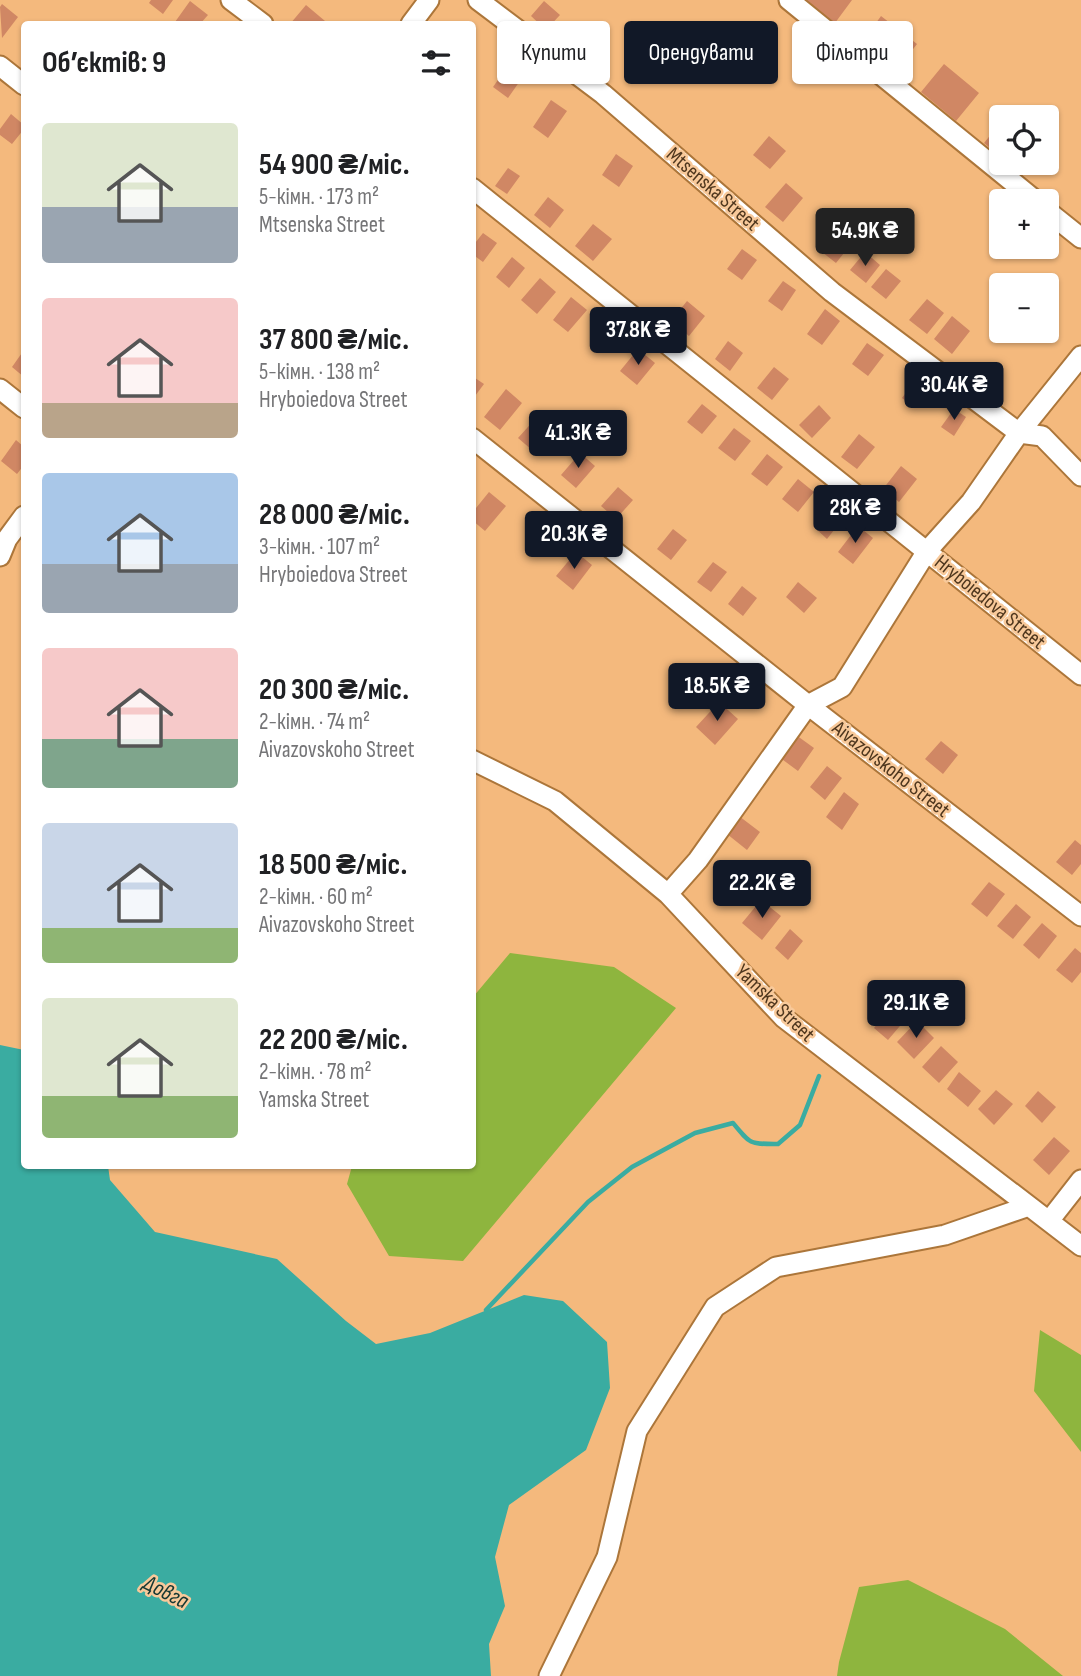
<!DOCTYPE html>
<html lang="uk">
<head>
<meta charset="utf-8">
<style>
  body { margin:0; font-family:"Sofia Sans Condensed",sans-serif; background:#f6f6f6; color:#202124; height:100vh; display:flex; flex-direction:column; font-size:26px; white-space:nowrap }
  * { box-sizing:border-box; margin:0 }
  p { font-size:23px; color:#757577 }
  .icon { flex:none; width:38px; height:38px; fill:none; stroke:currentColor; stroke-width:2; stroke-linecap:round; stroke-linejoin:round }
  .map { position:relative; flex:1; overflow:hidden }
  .drawer { position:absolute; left:21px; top:21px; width:455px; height:1148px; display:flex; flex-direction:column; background:#fff; border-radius:7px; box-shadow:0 2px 5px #0004 }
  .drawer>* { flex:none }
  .hud { position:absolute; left:497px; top:21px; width:478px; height:63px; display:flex; gap:14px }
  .tools { position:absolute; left:989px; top:105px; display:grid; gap:14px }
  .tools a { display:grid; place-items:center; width:70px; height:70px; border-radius:7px; background:#fff; box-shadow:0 2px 5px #0004; font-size:35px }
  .price { position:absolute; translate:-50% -60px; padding:0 16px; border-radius:7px; background:#111827; color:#fff; font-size:23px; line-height:46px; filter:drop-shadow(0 2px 4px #0008) }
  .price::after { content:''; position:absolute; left:50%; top:42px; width:21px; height:16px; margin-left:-10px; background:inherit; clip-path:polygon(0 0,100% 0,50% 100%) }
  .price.selected { background:#222; color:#fff }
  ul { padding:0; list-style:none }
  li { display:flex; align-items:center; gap:21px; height:175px; padding:0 21px }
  li span { display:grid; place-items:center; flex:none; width:196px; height:140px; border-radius:7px; color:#555 }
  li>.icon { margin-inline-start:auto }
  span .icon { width:84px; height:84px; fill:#fffc; stroke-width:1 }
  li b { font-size:30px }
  h2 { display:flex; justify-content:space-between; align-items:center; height:84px; padding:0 21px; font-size:30px }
  .pill { padding:0 24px; border-radius:7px; background:#fff; box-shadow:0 2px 5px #0004; font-size:24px; line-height:63px }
  .pill.selected { background:#111827; color:#fff }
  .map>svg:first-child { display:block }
  .green { fill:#8eb53e }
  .water { fill:#3aaca1 }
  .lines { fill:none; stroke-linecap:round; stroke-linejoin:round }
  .stream { stroke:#3aaca1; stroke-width:4.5 }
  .building { fill:#d08764 }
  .street-casing { stroke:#ac763a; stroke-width:23 }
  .street { stroke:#fff; stroke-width:19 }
  .labels { text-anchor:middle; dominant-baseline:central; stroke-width:5; stroke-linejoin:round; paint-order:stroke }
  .street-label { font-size:21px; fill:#4f371e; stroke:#f8c99a }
  .water-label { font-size:23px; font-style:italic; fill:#153733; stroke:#f8c99a }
</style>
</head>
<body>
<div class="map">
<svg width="1081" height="1676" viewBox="0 0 1081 1676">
  <rect width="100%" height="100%" fill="#f4b97d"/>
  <path class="green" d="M510,953L614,967L676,1008L463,1261L389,1256L347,1184L352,1166H472L473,997Z
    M1040,1330L1081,1355V1452L1034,1391Z
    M908,1580L1005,1629L1063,1676H837L839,1662L859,1587Z"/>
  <path class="water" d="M0,1045L24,1050V1166H108L110,1180L155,1232L277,1259L346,1321L376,1344L430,1333L524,1295L563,1301L607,1342L610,1388L586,1450L509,1505L495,1557L505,1606L489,1644L491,1676H0Z"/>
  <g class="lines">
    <path class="stream" d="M486,1310L588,1202L632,1167L695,1133L733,1123C751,1145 750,1144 778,1144L800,1125L819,1076"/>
  </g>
  <path class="building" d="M151,0H173L163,14L149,3Z
    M804,0H852L835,23Z
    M190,1L208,15L200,24H179L175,22Z
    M544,1L560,15L546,30L531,16Z
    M2,4L18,17L2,38L0,7Z
    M306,5L325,21L322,24H290Z
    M881,16L917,44L896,71L861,44Z
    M577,23L593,36L577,55L561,42Z
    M944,64L979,93L956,121L921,92Z
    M507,67L522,78L508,98L493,87Z
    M551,100L567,111L548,138L533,127Z
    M11,114L24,125V129L12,144L0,135V129Z
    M1001,122V157L984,143Z
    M769,136L786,151L770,169L753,155Z
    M616,154L633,166L619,187L602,175Z
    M508,168L520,176L507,194L495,186Z
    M786,183L803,198L783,222L765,207Z
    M548,197L564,210L550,228L534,215Z
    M593,224L612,239L593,261L575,246Z
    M837,232L852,243L836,263L822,252Z
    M483,233L497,243L483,262L472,254V247Z
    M742,249L757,260L742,280L727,269Z
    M865,252L880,265L866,283L850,270Z
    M512,257L525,268L509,288L496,277Z
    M886,269L901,281L886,299L871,287Z
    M540,278L556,292L537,314L521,300Z
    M783,281L796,290L782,311L768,301Z
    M571,297L587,310L568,332L553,320Z
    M927,299L944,313L927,334L909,320Z
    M687,301L705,316L689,336L671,321Z
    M825,309L840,321L822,345L807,334Z
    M952,316L970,331L952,354L934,339Z
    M728,341L743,353L730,371L715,359Z
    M867,343L884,355L868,376L852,364Z
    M638,349L655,363L637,385L620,371Z
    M24,350V377L12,367Z
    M774,367L789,379L772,400L757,388Z
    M472,376L484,384L472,400Z
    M916,379L928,388L914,407L902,398Z
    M506,389L522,403L500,430L484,417Z
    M702,404L717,416L702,434L687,422Z
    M819,405L831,418L812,438L799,425Z
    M954,409L966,417L954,436L941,427Z
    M536,418L550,430L532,450L518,438Z
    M734,428L751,441L735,461L718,448Z
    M859,434L875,447L857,469L841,457Z
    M16,440L24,447V465L17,474L1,461Z
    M580,453L595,466L576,488L561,475Z
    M767,454L783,467L767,486L751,474Z
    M901,466L917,479L899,502L883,489Z
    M798,479L814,492L798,512L782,499Z
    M618,487L633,500L616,519L601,506Z
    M489,492L506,506L485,531L472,520V513Z
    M831,504L845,516L827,539L813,526Z
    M858,526L873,538L853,564L838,552Z
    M673,529L687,540L671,560L657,549Z
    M576,552L592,565L573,590L556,576Z
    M713,562L727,572L711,592L697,582Z
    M798,582L817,598L804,613L786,597Z
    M742,586L757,598L743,616L728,604Z
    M719,702L738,719L715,745L696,727Z
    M796,735L814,748L798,771L779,757Z
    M941,741L958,755L943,774L925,759Z
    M827,766L842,778L825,800L810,787Z
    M844,792L859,804L842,830L826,817Z
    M735,813L760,832L747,850L722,830Z
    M1075,840L1081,845V864L1072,875L1056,862Z
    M989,882L1005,894L987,917L971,904Z
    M761,900L781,916L762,940L742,923Z
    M1016,904L1031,917L1013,939L997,926Z
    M1042,923L1057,936L1039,959L1023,945Z
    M790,929L803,941L788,960L775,948Z
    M1075,948L1081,953V972L1072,983L1056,970Z
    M890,1008L905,1020L888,1040L874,1028Z
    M917,1021L934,1038L914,1059L897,1042Z
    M941,1046L958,1062L939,1083L922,1067Z
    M959,1072L981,1091L968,1107L947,1089Z
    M996,1090L1013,1104L994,1125L978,1109Z
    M1038,1091L1056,1107L1042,1123L1025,1106Z
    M1054,1137L1070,1151L1049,1175L1033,1160Z"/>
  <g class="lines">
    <g class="street-casing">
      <path id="street" d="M231,0L263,24
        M478,0L603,94L832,292L1019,433L1042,436L1081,476
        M789,0L1036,201
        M411,24L429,0
        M0,66L24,85
        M472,188L1081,675
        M1046,210L1081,238
        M0,389L24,408
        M472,438L808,705L1081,916
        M0,556L7,539L24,516
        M472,760L555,801L668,894L784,1018L1081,1246
        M668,894L698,860L808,705L842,687L927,551L971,502L1019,433L1081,356
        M1049,1221L1081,1180
        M549,1676L607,1557L637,1431L715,1307L776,1267L945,1235L1029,1206"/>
    </g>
    <use href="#street" class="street"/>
  </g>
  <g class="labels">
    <g class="street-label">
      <text transform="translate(713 189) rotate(41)">Mtsenska Street</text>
      <text transform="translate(990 602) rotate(39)">Hryboiedova Street</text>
      <text transform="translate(891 769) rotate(38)">Aivazovskoho Street</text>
      <text transform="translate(775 1003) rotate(44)">Yamska Street</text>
    </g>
    <g class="water-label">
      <text transform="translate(166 1592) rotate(27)">Довга</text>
    </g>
  </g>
</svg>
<div class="tools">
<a><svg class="icon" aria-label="locate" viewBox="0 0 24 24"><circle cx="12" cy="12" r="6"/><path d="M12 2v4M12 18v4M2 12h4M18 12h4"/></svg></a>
<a>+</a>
<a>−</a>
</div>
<b class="price selected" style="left:865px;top:268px">54.9K ₴</b>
<b class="price" style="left:638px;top:367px">37.8K ₴</b>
<b class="price" style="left:954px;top:422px">30.4K ₴</b>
<b class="price" style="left:578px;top:470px">41.3K ₴</b>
<b class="price" style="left:855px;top:545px">28K ₴</b>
<b class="price" style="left:574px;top:571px">20.3K ₴</b>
<b class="price" style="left:717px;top:723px">18.5K ₴</b>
<b class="price" style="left:762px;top:920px">22.2K ₴</b>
<b class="price" style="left:916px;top:1040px">29.1K ₴</b>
<div class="hud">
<a class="pill">Купити</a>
<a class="pill selected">Орендувати</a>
<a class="pill">Фільтри</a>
</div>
<section class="drawer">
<h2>Об’єктів: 9<svg class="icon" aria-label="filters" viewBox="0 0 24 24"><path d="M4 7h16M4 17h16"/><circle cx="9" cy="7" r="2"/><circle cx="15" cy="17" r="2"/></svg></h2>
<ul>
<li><span style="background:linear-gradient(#dfe7d0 60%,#9aa5b1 0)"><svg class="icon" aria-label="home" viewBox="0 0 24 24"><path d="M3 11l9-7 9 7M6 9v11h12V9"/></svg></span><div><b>54 900 ₴/міс.</b><p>5-кімн. · 173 m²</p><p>Mtsenska Street</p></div></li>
<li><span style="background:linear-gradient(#f6c9c9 75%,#b9a48a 0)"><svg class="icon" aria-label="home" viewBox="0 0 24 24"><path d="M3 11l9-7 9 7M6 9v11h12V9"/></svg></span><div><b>37 800 ₴/міс.</b><p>5-кімн. · 138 m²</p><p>Hryboiedova Street</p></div></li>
<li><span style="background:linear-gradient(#a9c7e8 65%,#9aa5b1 0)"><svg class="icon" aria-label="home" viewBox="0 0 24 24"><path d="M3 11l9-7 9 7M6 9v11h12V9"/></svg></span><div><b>28 000 ₴/міс.</b><p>3-кімн. · 107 m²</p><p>Hryboiedova Street</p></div></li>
<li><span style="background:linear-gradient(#f6c9c9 65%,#7fa58c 0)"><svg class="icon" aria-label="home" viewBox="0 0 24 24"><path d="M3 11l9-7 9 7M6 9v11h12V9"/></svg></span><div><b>20 300 ₴/міс.</b><p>2-кімн. · 74 m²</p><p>Aivazovskoho Street</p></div></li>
<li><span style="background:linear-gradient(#c9d6e8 75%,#8fb573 0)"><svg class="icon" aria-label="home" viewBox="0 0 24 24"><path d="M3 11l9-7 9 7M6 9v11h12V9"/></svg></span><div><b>18 500 ₴/міс.</b><p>2-кімн. · 60 m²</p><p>Aivazovskoho Street</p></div></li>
<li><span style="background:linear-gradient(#dfe7d0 70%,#8fb573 0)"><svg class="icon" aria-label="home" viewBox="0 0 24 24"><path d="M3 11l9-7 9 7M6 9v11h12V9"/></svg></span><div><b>22 200 ₴/міс.</b><p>2-кімн. · 78 m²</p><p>Yamska Street</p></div></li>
</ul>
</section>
</div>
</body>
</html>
